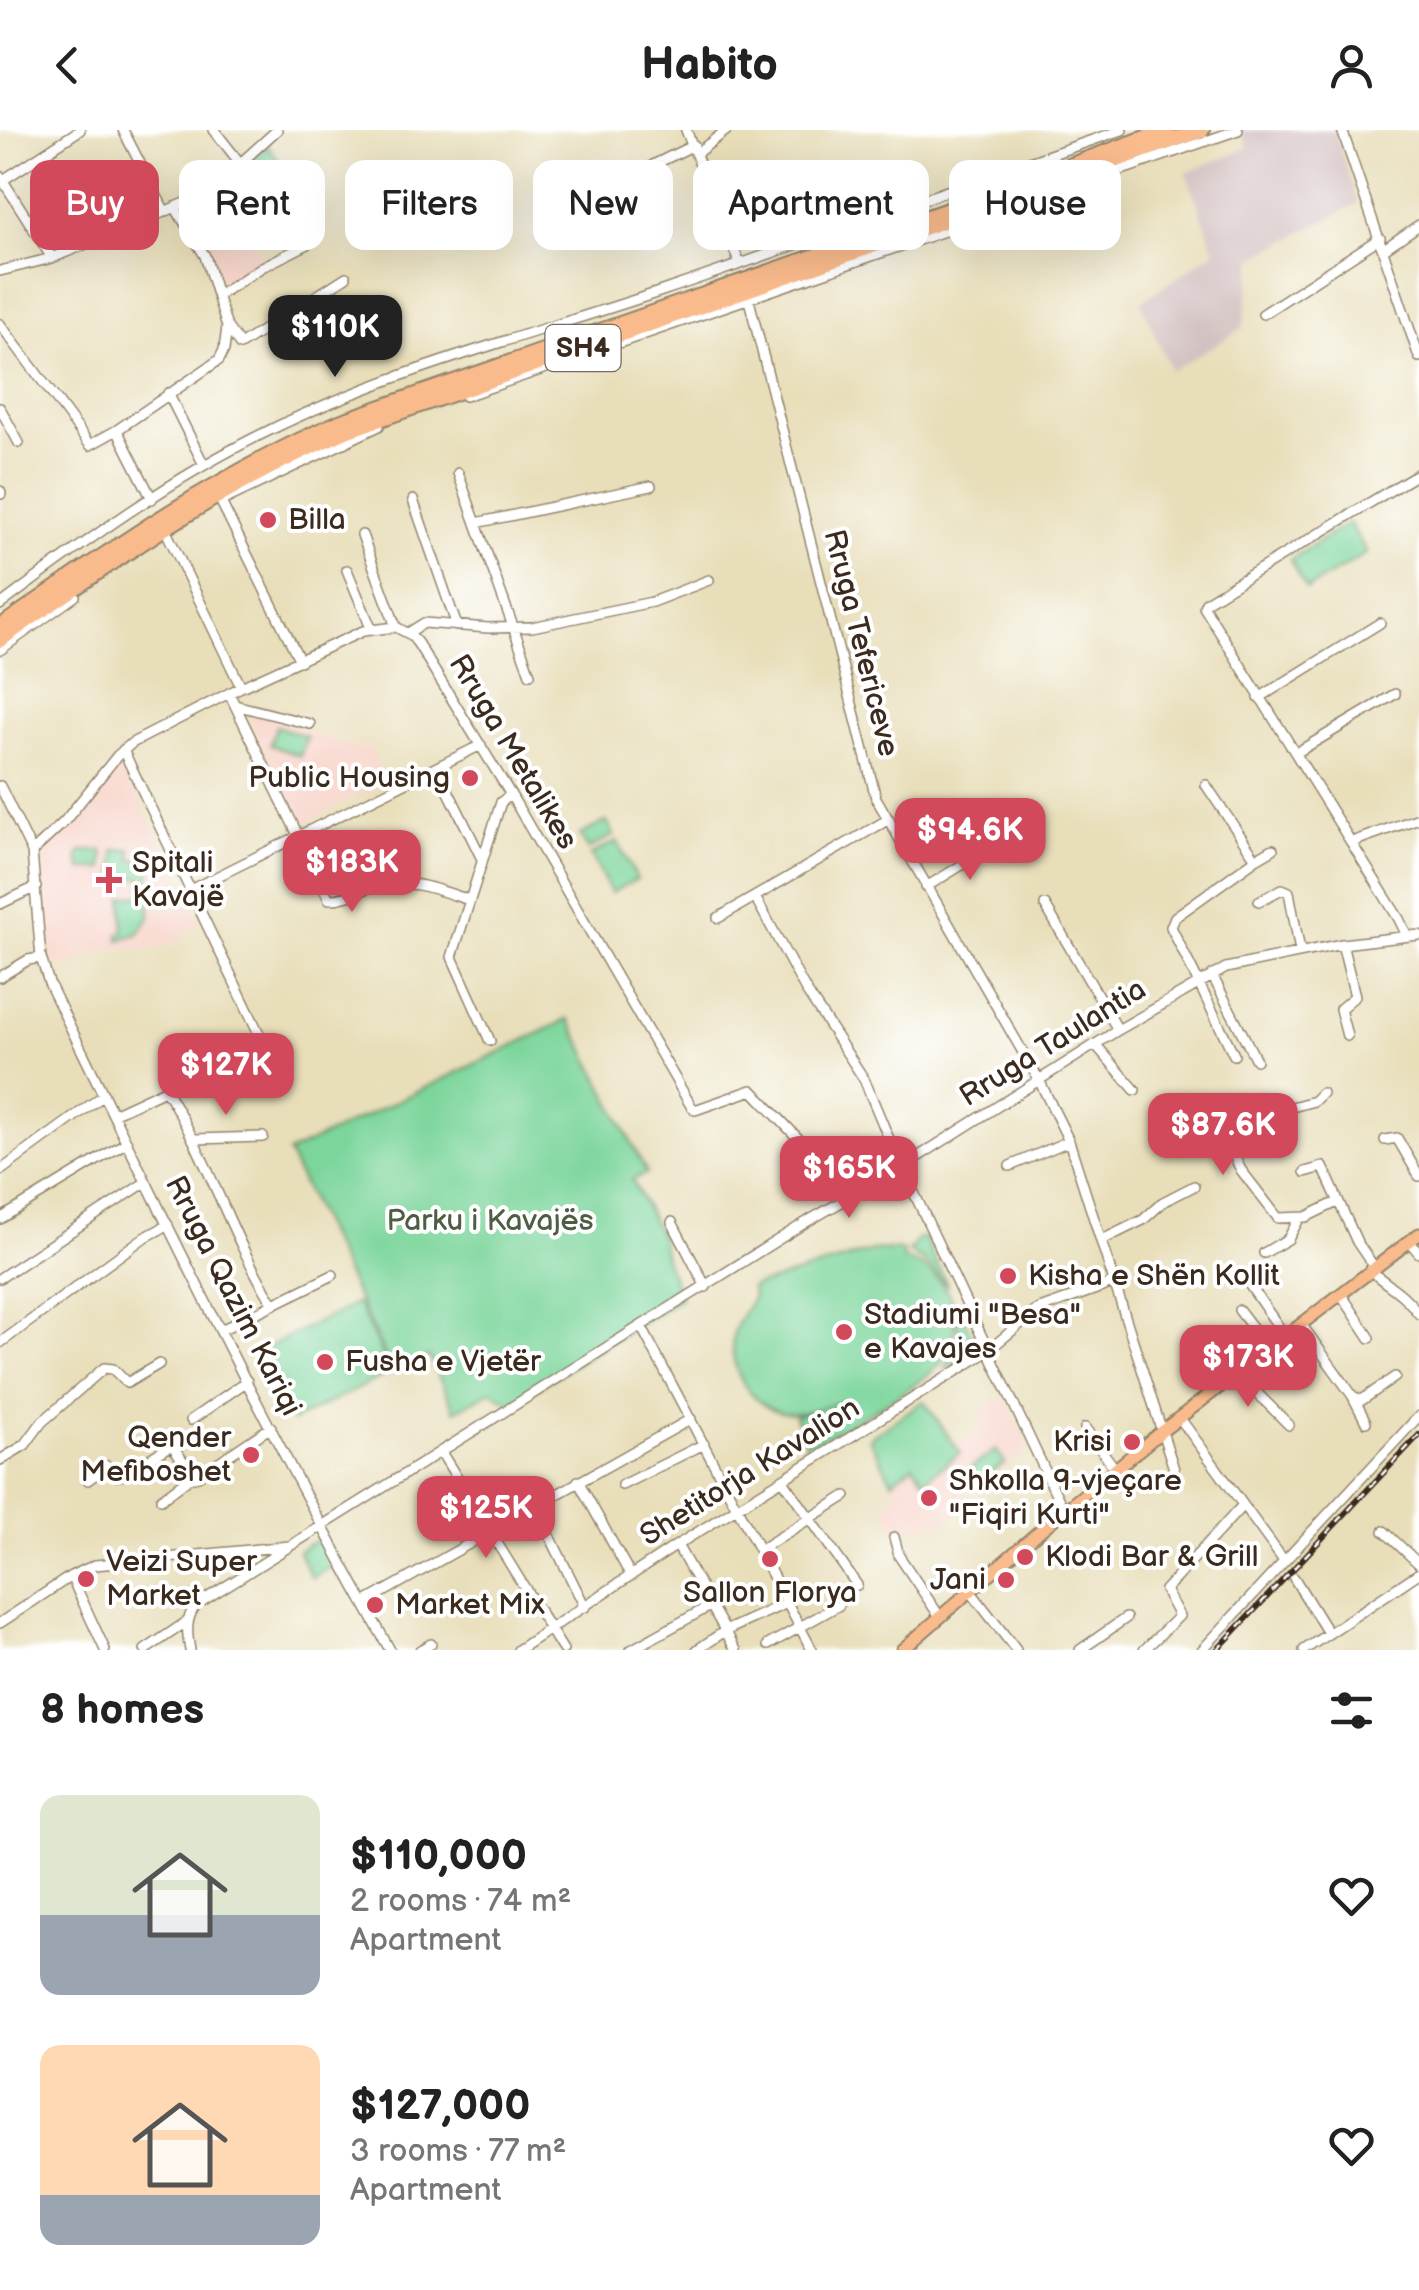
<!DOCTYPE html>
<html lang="en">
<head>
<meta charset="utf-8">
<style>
  body { margin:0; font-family:"Balsamiq Sans",sans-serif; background:#f6f6f6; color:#222; height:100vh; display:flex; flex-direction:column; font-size:38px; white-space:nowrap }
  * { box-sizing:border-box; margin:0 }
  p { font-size:32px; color:#767676 }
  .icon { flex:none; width:55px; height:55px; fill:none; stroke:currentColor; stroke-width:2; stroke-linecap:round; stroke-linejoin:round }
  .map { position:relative; height:1520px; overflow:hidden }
  .details { display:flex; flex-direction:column; background:#fff; flex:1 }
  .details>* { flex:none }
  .top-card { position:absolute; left:30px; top:30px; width:1360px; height:90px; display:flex; gap:20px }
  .price { position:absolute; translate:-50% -85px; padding:0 22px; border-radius:20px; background:#d1495b; color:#fff; font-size:32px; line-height:65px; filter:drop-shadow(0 2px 5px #0008) }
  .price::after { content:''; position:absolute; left:50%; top:60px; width:30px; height:22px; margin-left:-15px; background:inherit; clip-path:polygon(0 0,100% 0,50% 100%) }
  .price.active { background:#222; color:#fff }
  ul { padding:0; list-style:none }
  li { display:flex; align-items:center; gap:30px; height:250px; padding:0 40px }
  li span { display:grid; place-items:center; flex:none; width:280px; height:200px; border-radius:20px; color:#555 }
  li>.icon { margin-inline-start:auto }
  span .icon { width:120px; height:120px; fill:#fffc; stroke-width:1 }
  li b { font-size:42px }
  h2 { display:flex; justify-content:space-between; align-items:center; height:120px; padding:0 40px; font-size:42px }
  .pill { padding:0 35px; border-radius:20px; background:#fff; box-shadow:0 10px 40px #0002; font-size:35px; line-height:90px }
  .pill.active { background:#d1495b; color:#fff }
  header { display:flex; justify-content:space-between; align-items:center; height:130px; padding:0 40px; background:#fff; font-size:45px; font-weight:700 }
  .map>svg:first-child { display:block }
  .built { fill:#f7d1c6 }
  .industrial { fill:#d2bfbf }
  .green { fill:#7cd59b; stroke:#5c805c; stroke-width:2.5 }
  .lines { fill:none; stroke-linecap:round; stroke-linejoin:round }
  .minor-casing { stroke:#92846c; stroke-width:12 }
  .major-casing { stroke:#92846c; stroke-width:15 }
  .highway-casing { stroke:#92846c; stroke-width:18 }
  .minor { stroke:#fff; stroke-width:9 }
  .major { stroke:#fabb8c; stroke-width:11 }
  .highway { stroke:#fabb8c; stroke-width:14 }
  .rail-casing { stroke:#3b2a1e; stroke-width:6 }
  .rail { stroke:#fff; stroke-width:2.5; stroke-dasharray:8; stroke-linecap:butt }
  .poi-dot { fill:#d1495b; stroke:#fff; stroke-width:4 }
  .labels { text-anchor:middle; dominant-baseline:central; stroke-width:8; stroke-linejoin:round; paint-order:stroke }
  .shield { fill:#fff; stroke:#766a62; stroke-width:2.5 }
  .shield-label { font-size:28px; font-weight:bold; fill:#3b2a1e }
  .poi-label { font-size:30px; fill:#3b2a1e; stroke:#fff; text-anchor:start }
  .street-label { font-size:30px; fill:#3b2a1e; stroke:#fff }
  .park-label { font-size:30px; fill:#4e5d44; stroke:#fff }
</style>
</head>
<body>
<header><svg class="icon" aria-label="back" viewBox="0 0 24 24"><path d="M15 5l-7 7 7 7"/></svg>Habito<svg class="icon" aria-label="person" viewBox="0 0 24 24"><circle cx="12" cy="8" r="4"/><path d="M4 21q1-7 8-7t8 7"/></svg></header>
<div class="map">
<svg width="1419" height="1520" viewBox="0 0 1419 1520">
  <rect width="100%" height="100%" fill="#fff"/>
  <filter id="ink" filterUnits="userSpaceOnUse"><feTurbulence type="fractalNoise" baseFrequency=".01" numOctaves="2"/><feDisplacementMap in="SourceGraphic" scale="20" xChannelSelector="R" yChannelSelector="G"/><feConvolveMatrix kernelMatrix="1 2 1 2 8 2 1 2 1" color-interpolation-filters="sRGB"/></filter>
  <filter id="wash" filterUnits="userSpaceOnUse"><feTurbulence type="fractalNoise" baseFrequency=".0048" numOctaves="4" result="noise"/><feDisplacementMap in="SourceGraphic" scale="40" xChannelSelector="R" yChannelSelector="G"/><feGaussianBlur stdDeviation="2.25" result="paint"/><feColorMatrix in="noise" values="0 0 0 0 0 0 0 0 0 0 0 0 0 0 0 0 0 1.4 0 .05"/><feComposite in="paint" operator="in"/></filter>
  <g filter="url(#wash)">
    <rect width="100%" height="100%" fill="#e8deb9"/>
    <path class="built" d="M224,59L258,103L254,112L264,130L225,156L187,86L194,82L193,78Z
      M245,580L357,618H370L387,651L300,695Z
      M122,634L200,793L184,802V807L156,820L114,818L59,838L52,831L40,728Z
      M1003,1265L1030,1320L981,1352L967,1332L954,1343L966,1358V1374L939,1396L935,1390L920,1400L916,1395L898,1406L884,1376L898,1362L892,1351L913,1334L925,1349L959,1323L956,1317L986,1296L977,1283Z"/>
    <path class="industrial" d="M1241,0H1334L1358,73L1254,128L1243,198L1171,241L1141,172L1215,121L1186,43L1248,18Z"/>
    <path class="green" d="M268,16L304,66L258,103L224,59Z
      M1349,393L1367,423L1307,459L1290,430Z
      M276,596L307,607L300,626L270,615Z
      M607,691L614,705L588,719L580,705Z
      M617,711L637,749L611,763L591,725Z
      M131,719L132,730L150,729V787L138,804L119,810V804L124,803L123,767L143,765L142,747L115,748V720Z
      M82,721H103L104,739H81L78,726Z
      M569,889L647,1043L632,1050L661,1107L665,1129L681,1168L511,1274L491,1261L455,1281L429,1226L393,1242L288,1023Z
      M919,1108H924L948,1156L926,1133L909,1122Z
      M896,1120L904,1122L903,1129C923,1133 941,1148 950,1167C959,1188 955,1216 940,1234C925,1253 830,1307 806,1315L795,1286L848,1270C829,1274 808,1285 788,1283C750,1280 726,1236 734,1201C738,1189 746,1178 753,1167L751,1157L872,1121Z
      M357,1173L391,1242L292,1291L258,1222Z
      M958,1176L978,1218L946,1239L958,1205Z
      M924,1271L960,1323L924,1350L913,1335L892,1351L869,1308Z
      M996,1320L1005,1333L980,1351L971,1338Z
      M320,1408L335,1434L312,1448L298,1421Z"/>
  </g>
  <g filter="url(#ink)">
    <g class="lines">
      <g class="minor-casing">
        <path id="minor" d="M123,0L164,80
          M214,0L240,33
          M686,0L739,132
          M1342,0L1419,227
          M697,23L727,0
          M653,35L694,15
          M0,46L52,128
          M0,52L80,0
          M80,57L108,105
          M175,77L205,126L227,197L240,215L346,147
          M1384,119L1419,95
          M0,141L52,128L188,72L224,48L277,0
          M219,165L262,137L306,115
          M749,170L876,668L1039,950L1069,1011L1174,1339
          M1263,184L1380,108
          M0,194L90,315L117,300L219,230L224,220L227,197
          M168,263L204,335
          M465,266L1238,0
          M0,278L19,313
          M117,300L152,369
          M458,343L530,544
          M0,361L1,364
          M226,369L379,296
          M413,370L457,496
          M221,372L300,531
          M476,393L651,356
          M167,403L241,557
          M362,405L396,497
          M347,440L371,498
          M0,475C84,412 172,348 266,302C393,239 532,205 665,160C818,108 969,52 1122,0
          M408,503L424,493L488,498L532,497L652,472L709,450
          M0,520L75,466
          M229,563L329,769C345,770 360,760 375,756C411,748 436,759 469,770
          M1259,568L1380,493
          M235,575L310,594
          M1296,623L1395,564
          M437,638L482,729
          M1206,655L1256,729L1175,787L1171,797L1234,925
          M0,656L32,722L41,828L49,853C158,1078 268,1303 390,1520
          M1352,712L1419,688
          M32,722L64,692L117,626L132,613L241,557L363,501L396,497L411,505L418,514L511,665L691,976L695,980L752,960L853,1066
          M1256,729L1273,719
          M926,757L993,716
          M192,759L481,615
          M755,767L805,859L864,949L892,1016L1064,1381
          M1259,771L1282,759L1289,762L1300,821
          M0,774L36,757
          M1045,775L1118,900
          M718,788L889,689
          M1407,806L1399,789L1204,477L1206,472L1227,459L1419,343
          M1342,814L1355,866L1340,879L1347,906
          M1212,845L1256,930
          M0,847L28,830L41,828
          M490,911L452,827L501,672L511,665
          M1095,914L1135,960
          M165,959C208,1026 230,1106 273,1173
          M1322,963L1314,971L1281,980L1271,994L1233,1013L1230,1018L1241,1040L1278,1088L1306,1087L1337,1072
          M113,984L264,914L123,620
          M194,1009L263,1007
          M1385,1010L1397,1008L1419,1046
          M1010,1036L1069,1011
          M0,1041L104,965
          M1305,1042L1323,1037L1357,1112L1374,1137
          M0,1089L127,1012
          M672,1092L706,1157
          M1102,1110L1143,1090L1163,1072L1194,1056
          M1409,1111L1419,1123
          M1264,1123L1288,1109L1299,1089
          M1370,1140C1390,1158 1402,1161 1419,1184
          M1244,1147L1285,1206
          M0,1148L146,1052
          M1341,1164L1370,1208
          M1239,1180L1269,1219
          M1301,1194L1352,1265L1366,1292
          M641,1196L812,1520
          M221,1200L333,1145
          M0,1213L142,1109L168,1095
          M1241,1240L1254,1260L1289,1295
          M1354,1267L1362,1270L1395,1247
          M1179,1287L1284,1431
          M191,1290L247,1251
          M1085,1298L1116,1340
          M441,1322L563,1520
          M0,1330L25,1315L42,1292L104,1238L113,1239L127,1253L159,1234
          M88,1350L107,1336L117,1346L123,1345L172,1315L194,1347
          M783,1350L857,1455
          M578,1351L631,1446
          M622,1355L704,1314
          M161,1369L189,1348L198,1346L271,1297
          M536,1378L585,1477
          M1384,1401L1419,1434
          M894,1407L899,1426L940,1487
          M677,1415L736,1520
          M761,1419L846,1366
          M71,1446L105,1520
          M1294,1448L1328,1503
          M971,1462L1016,1520
          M364,1473L691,1289
          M0,1493L71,1446L95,1435L289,1416
          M768,1515L839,1475
          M145,1520L188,1491
          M190,1520C187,1505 185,1488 196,1475L808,1091L902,1037L1118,900L1226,838L1342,814L1419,805
          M420,1520L431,1514
          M518,1520L677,1415L984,1224L1037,1180L1113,1153
          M631,1520L710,1476
          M697,1520L725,1501L787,1473
          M1080,1520L1126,1488
          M1144,1520L1179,1486L1165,1460L1241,1377
          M1202,1520L1419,1286
          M1304,1520L1419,1443"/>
      </g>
      <g class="major-casing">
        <path id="major" d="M902,1520L1043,1398L1162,1301L1419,1104"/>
      </g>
      <g class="highway-casing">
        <path id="highway" d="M0,497C113,418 215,346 342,291L959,76L1167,0
          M0,510C114,430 217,357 346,301L1202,0"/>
      </g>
      <use href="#minor" class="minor"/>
      <use href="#major" class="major"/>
      <use href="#highway" class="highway"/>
      <g class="rail-casing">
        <path id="rail" d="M1217,1520L1419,1305"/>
      </g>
      <use href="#rail" class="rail"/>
    </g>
  </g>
  <g class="poi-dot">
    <circle cx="268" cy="390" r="10"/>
    <circle cx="470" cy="648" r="10"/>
    <path d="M104 735h10v10h10v10h-10v10h-10v-10h-10v-10h10z"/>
    <circle cx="1008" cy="1146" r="10"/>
    <circle cx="844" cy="1202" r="10"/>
    <circle cx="325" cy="1232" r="10"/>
    <circle cx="1132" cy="1312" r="10"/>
    <circle cx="251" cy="1325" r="10"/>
    <circle cx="929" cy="1368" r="10"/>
    <circle cx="1025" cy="1427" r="10"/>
    <circle cx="770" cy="1429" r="10"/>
    <circle cx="86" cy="1449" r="10"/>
    <circle cx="1006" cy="1450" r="10"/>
    <circle cx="375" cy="1475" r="10"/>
  </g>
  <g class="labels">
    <rect class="shield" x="545.5" y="195" width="75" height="46" rx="8"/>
    <g class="shield-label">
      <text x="583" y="218">SH4</text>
    </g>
    <g class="poi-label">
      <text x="288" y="390">Billa</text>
      <text x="450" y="648" text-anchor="end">Public Housing</text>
      <text x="132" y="733">Spitali<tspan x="132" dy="34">Kavajë</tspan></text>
      <text x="1028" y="1146">Kisha e Shën Kollit</text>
      <text x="864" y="1185">Stadiumi "Besa"<tspan x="864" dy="34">e Kavajes</tspan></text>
      <text x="345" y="1232">Fusha e Vjetër</text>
      <text x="231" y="1308" text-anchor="end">Qender<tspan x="231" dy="34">Mefiboshet</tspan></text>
      <text x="1112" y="1312" text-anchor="end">Krisi</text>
      <text x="949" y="1351">Shkolla 9-vjeçare<tspan x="949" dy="34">"Fiqiri Kurti"</tspan></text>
      <text x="1045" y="1427">Klodi Bar &amp; Grill</text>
      <text x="106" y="1432">Veizi Super<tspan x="106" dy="34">Market</tspan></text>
      <text x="986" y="1450" text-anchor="end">Jani</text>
      <text x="770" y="1463" text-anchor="middle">Sallon Florya</text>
      <text x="395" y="1475">Market Mix</text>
    </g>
    <g class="street-label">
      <text transform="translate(861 513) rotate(76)">Rruga Tefericeve</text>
      <text transform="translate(513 622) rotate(59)">Rruga Metalikes</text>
      <text transform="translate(1053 913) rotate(-32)">Rruga Taulantia</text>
      <text transform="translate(233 1166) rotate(63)">Rruga Qazim Kariqi</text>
      <text transform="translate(750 1342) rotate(-32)">Shetitorja Kavalion</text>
    </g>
    <g class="park-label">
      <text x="490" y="1091">Parku i Kavajës</text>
    </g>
  </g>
</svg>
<b class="price active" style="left:335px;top:250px">$110K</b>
<b class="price" style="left:970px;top:753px">$94.6K</b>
<b class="price" style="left:352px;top:785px">$183K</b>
<b class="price" style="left:226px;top:988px">$127K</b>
<b class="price" style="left:1223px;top:1048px">$87.6K</b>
<b class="price" style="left:849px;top:1091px">$165K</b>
<b class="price" style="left:1248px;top:1280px">$173K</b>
<b class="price" style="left:486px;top:1431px">$125K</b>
<div class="top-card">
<a class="pill active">Buy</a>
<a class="pill">Rent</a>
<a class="pill">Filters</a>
<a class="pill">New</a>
<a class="pill">Apartment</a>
<a class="pill">House</a>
</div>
</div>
<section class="details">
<h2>8 homes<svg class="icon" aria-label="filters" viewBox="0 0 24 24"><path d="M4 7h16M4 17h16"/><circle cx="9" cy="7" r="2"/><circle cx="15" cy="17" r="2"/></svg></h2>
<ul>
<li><span style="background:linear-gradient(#dfe7d0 60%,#9aa5b1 0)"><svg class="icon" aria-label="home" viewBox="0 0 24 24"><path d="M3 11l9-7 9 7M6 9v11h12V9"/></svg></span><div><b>$110,000</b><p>2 rooms · 74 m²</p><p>Apartment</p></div><svg class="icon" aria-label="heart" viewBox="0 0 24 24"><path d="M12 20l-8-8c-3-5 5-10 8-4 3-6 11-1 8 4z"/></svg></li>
<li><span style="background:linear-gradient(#ffd9b3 75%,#9aa5b1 0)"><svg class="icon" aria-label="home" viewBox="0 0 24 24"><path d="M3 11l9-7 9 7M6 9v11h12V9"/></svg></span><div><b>$127,000</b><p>3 rooms · 77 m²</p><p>Apartment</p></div><svg class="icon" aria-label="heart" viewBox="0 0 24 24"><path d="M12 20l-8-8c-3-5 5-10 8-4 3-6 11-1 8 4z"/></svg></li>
</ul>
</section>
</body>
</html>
